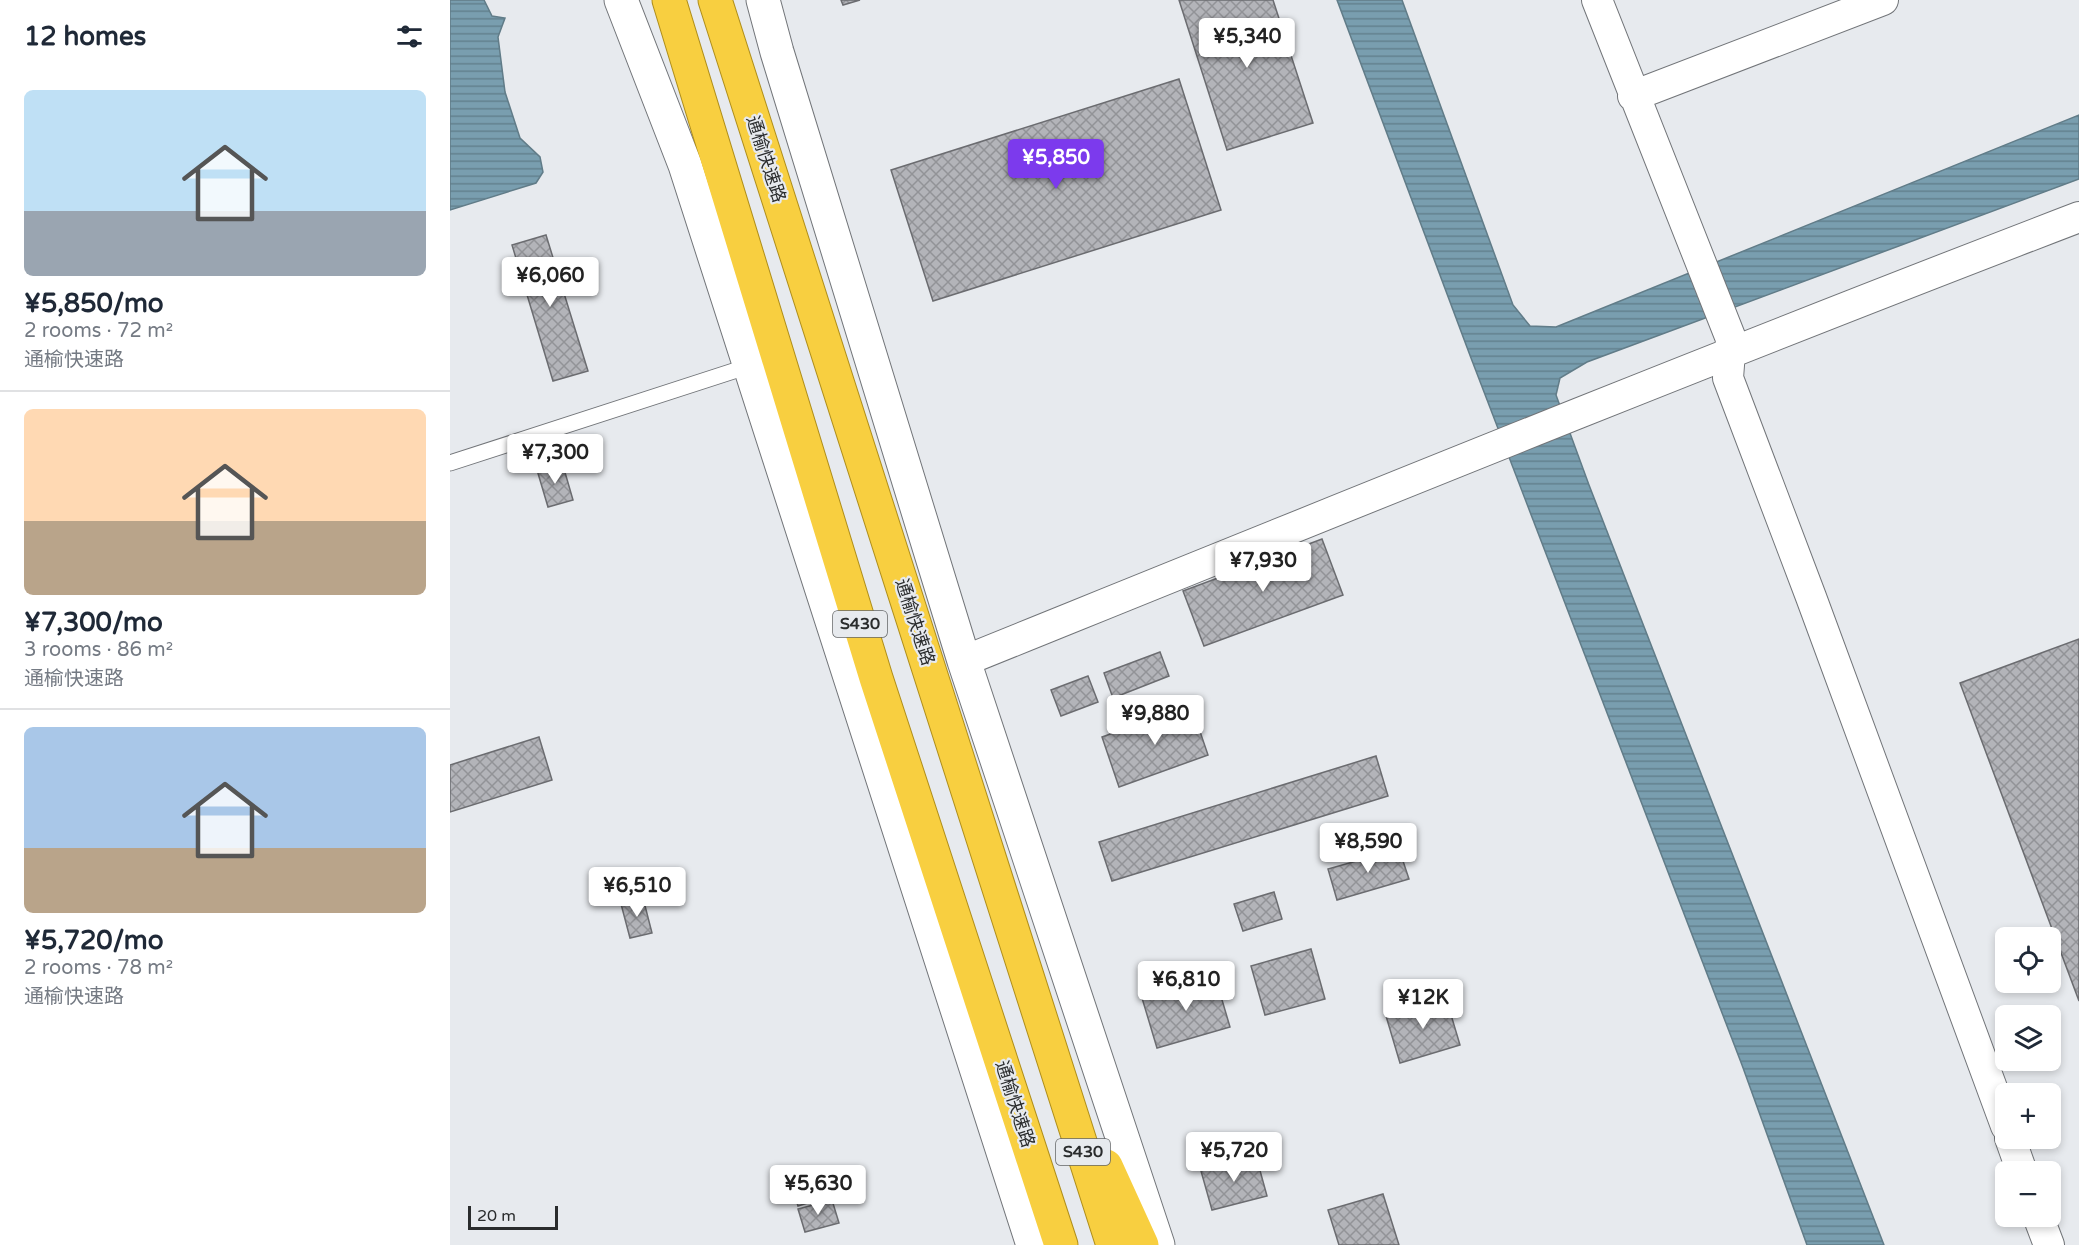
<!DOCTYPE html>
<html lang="en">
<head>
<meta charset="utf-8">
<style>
  body { margin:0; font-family:"Varela Round","Noto Sans SC",sans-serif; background:#f6f6f7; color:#1f2937; height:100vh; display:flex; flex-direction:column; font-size:22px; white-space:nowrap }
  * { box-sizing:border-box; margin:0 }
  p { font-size:20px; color:#747a83 }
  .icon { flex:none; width:33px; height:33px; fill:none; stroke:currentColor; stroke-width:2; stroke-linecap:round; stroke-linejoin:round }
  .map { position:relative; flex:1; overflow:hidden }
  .drawer { display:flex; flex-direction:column; background:#fff; width:450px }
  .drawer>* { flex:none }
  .fabs { position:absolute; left:1545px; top:927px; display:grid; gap:12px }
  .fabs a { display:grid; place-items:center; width:66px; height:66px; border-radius:9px; background:#fff; box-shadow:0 3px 9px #0003; font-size:30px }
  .scale { position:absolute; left:18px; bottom:15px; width:90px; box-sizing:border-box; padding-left:6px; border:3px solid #2a2c2d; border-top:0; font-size:16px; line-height:21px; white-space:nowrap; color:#2a2c2d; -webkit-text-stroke:4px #e7eaee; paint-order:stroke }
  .price { position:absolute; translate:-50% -51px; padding:0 14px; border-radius:6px; background:#fff; color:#222; font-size:20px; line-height:39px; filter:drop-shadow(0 2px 3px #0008) }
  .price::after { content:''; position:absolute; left:50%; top:36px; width:18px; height:14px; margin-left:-9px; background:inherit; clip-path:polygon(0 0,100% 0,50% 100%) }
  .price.on { background:#7c3aed; color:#fff }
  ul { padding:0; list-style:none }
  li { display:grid; align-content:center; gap:12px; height:318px; padding:0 24px }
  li+li { border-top:2px solid #e0e1e3 }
  li span { display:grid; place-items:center; height:186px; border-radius:9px; color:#555 }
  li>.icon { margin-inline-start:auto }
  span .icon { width:108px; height:108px; fill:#fffc; stroke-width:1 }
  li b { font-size:26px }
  h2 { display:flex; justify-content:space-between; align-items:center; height:72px; padding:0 24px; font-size:26px }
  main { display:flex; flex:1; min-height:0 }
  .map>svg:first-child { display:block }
  .water { fill:url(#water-rules); stroke:#617c88; stroke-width:1.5 }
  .building { fill:url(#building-cross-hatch); stroke:#6b6c70; stroke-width:1.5 }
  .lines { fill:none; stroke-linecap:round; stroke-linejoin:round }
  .service-casing { stroke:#727579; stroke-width:17 }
  .minor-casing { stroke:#727579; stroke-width:32 }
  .tertiary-casing { stroke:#727579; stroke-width:35 }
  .trunk-casing { stroke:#af8e1b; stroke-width:35 }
  .service { stroke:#fff; stroke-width:15 }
  .minor { stroke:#fff; stroke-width:30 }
  .tertiary { stroke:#fff; stroke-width:33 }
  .trunk { stroke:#f8cf40; stroke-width:33 }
  .labels { text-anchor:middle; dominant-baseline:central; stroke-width:4.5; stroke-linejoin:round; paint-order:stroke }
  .shield { fill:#e7eaee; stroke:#636567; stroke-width:1.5 }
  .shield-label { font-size:16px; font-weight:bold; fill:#2a2c2d }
  .street-label { font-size:18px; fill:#2a2c2d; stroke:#e7eaee }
</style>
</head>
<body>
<main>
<section class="drawer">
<h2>12 homes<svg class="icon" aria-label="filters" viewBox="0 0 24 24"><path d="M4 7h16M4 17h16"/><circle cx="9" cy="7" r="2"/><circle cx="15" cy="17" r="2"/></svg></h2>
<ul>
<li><span style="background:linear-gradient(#bfe0f5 65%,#9aa5b1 0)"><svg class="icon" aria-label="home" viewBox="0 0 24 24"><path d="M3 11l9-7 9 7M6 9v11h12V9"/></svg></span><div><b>¥5,850/mo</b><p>2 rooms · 72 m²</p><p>通榆快速路</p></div></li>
<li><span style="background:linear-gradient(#ffd9b3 60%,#b9a48a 0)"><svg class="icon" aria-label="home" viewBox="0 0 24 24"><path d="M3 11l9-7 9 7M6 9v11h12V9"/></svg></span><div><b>¥7,300/mo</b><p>3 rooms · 86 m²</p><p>通榆快速路</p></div></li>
<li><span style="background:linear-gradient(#a9c7e8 65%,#b9a48a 0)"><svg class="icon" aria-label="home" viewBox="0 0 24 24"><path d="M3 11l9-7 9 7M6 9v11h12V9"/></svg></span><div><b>¥5,720/mo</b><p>2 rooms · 78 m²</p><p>通榆快速路</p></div></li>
</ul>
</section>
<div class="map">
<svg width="1629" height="1245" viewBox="0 0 1629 1245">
  <defs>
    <pattern id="water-rules" width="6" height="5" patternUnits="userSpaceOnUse" patternTransform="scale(1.5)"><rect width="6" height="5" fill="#799eaf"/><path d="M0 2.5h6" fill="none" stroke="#63818f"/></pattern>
    <pattern id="building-cross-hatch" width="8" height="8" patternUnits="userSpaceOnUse" patternTransform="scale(1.5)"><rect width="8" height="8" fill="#b3b4b9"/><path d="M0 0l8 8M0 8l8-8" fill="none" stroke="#929397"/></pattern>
  </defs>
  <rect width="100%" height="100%" fill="#e7eaee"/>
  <path class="water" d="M0,0H34L42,16L55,18L48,37L55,92L70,138L90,157L93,172L86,183L0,210Z
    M887,0H952L1063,305L1080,326L1106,327L1629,115V179L1137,362L1110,378L1106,395L1139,485L1434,1245H1357L1292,1065L1021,358Z"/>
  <path class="building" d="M391,0H410L393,5Z
    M729,0H823L863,123L777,150Z
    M729,79L771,210L483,301L441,170Z
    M96,235L138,371L103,381L62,245Z
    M112,462L123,500L98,507L87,470Z
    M872,539L893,595L754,646L733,591Z
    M1629,639V1001L1510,683Z
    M710,652L719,676L663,698L654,673Z
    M638,676L648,702L611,716L601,690Z
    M741,705L758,755L669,787L652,737Z
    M89,737L102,780L0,812V765Z
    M926,756L938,796L662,881L649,842Z
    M949,849L959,879L887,900L878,869Z
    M824,892L832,919L793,931L784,904Z
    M193,898L202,933L180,938L171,904Z
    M861,949L875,999L815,1015L801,966Z
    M765,976L780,1027L707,1048L692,998Z
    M996,998L1010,1045L950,1063L936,1016Z
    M806,1156L817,1196L762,1210L751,1171Z
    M373,1170L380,1196L348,1206L340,1180Z
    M933,1194L949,1245H889L878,1210Z
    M382,1200L389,1223L355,1232L348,1209Z"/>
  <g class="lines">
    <g class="service-casing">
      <path id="service" d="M0,463L299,366"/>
    </g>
    <g class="minor-casing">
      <path id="minor" d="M1147,0L1281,339L1278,378L1361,597L1556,1126
        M1183,96L1433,0
        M514,661C885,511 1256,360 1629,217
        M1560,1138L1572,1172
        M1588,1216L1599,1245"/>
    </g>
    <g class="tertiary-casing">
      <path id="tertiary" d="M171,0L235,165L583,1245
        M313,0L327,52L514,661L708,1245"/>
    </g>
    <g class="trunk-casing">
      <path id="trunk" d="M219,0L426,678L611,1245
        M265,0L663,1245
        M656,1166L692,1245"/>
    </g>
    <use href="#service" class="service"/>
    <use href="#minor" class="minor"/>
    <use href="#tertiary" class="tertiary"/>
    <use href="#trunk" class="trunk"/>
  </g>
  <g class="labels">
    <g class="shield">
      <rect x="383" y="611" width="54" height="26" rx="4.5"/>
      <rect x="606" y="1139" width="54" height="26" rx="4.5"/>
    </g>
    <g class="shield-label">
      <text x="410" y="624">S430</text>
      <text x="633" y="1152">S430</text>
    </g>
    <g class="street-label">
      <text transform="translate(316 159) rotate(72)">通榆快速路</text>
      <text transform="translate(465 622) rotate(72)">通榆快速路</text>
      <text transform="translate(565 1104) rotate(72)">通榆快速路</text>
    </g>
  </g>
</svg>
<div class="fabs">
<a><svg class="icon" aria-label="locate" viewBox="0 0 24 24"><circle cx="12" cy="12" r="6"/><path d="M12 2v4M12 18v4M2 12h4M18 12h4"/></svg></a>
<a><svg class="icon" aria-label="layers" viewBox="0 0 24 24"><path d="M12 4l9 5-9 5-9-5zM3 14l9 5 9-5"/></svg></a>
<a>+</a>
<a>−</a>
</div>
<div class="scale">20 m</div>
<b class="price" style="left:797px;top:69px">¥5,340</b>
<b class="price on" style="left:606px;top:190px">¥5,850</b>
<b class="price" style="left:100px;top:308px">¥6,060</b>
<b class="price" style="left:105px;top:485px">¥7,300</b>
<b class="price" style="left:813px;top:593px">¥7,930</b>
<b class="price" style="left:705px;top:746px">¥9,880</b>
<b class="price" style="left:918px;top:874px">¥8,590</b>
<b class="price" style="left:187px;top:918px">¥6,510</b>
<b class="price" style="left:736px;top:1012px">¥6,810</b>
<b class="price" style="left:973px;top:1030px">¥12K</b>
<b class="price" style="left:784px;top:1183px">¥5,720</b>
<b class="price" style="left:368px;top:1216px">¥5,630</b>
</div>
</main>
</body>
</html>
